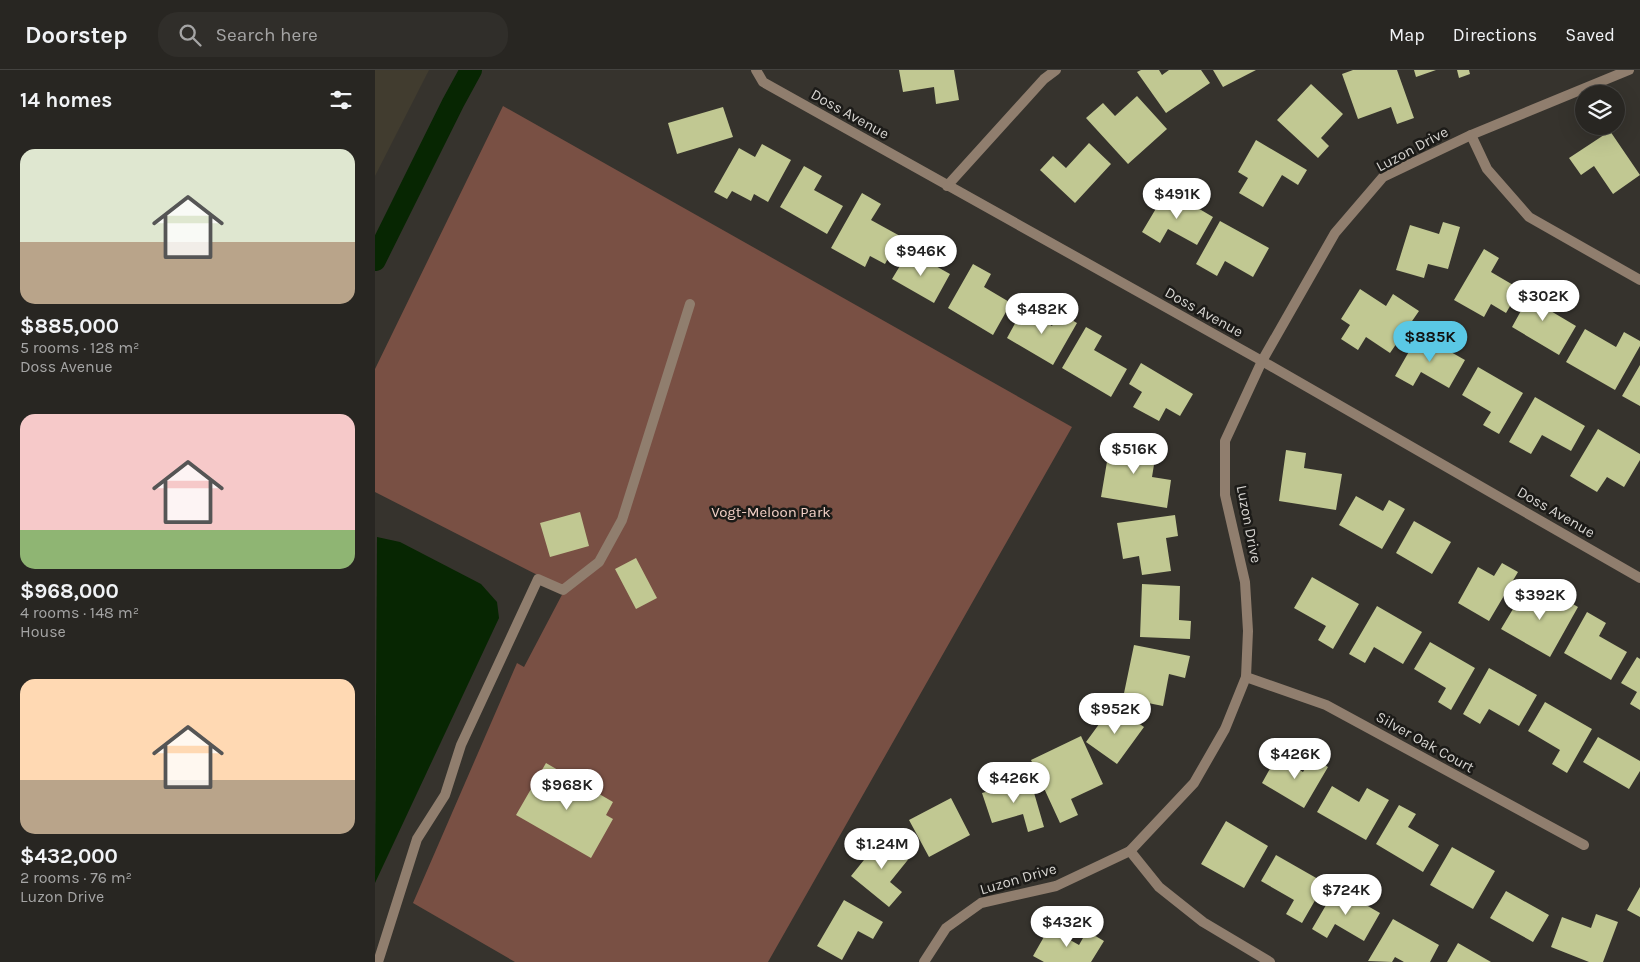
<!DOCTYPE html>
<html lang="en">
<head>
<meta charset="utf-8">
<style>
  body { margin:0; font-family:Karla,sans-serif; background:#302e2a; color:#f1f3f6; height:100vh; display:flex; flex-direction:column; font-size:19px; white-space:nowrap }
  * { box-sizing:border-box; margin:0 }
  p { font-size:16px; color:#a5a5a5 }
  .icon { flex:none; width:28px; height:28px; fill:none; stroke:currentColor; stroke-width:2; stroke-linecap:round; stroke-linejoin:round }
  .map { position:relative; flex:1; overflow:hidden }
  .details { display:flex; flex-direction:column; background:#282622; width:375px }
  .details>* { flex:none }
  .buttons { position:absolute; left:1200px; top:15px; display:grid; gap:10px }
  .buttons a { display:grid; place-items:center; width:50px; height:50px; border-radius:50%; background:#282622; box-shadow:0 5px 20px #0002,0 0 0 1px #444340; font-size:25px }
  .price { position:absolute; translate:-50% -42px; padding:0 11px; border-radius:18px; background:#fff; color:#222; font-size:16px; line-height:32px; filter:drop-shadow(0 1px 2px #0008) }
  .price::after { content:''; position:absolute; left:50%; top:30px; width:15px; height:11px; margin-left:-8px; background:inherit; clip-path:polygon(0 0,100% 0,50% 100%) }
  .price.selected { background:#5ac8e5; color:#111 }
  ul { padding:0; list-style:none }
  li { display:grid; align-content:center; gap:10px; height:265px; padding:0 20px }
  li span { display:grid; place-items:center; height:155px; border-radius:15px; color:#555 }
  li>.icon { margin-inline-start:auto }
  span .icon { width:90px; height:90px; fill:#fffc; stroke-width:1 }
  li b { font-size:21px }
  h2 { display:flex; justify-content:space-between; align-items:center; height:60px; padding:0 20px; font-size:21px }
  header { display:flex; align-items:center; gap:30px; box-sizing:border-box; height:70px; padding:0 25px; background:#282622; border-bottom:1px solid #444340 }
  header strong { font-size:24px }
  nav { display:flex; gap:28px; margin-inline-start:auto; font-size:18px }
  .search { width:350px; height:45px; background:#302e2a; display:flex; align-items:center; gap:12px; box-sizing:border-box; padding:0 18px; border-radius:20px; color:#a5a5a5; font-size:19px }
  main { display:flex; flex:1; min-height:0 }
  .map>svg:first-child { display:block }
  .built { fill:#413c2f }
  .green { fill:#795044 }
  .water { fill:#072602 }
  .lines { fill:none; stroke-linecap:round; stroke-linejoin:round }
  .canal { stroke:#072602; stroke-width:22 }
  .building { fill:#c1c892 }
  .service { stroke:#907e6e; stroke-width:10 }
  .minor { stroke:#907e6e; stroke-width:10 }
  .tertiary { stroke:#907e6e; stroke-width:10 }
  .labels { text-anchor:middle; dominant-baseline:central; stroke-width:5; stroke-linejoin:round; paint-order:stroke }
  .street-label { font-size:15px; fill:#d7d5d1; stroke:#1c1b18 }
  .park-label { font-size:15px; fill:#f3d1c7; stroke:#1c1b18 }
</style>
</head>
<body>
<header>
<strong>Doorstep</strong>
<div class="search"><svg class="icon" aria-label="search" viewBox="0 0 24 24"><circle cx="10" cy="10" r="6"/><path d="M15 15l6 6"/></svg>Search here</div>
<nav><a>Map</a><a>Directions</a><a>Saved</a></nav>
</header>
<main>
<section class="details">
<h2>14 homes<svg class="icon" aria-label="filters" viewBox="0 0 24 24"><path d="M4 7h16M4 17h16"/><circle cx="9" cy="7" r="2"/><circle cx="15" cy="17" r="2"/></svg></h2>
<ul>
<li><span style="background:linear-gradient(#dfe7d0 60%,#b9a48a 0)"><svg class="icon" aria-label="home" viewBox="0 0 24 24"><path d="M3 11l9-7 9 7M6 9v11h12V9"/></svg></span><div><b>$885,000</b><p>5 rooms · 128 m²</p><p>Doss Avenue</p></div></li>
<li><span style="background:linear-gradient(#f6c9c9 75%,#8fb573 0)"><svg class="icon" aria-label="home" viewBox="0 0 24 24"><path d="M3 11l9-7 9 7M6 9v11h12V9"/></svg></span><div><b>$968,000</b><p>4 rooms · 148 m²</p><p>House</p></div></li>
<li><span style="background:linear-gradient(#ffd9b3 65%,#b9a48a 0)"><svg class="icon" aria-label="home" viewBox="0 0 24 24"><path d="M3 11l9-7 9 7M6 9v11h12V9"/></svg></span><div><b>$432,000</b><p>2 rooms · 76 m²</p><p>Luzon Drive</p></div></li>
</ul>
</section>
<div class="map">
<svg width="1265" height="892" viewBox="0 0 1265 892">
  <rect width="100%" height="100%" fill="#36332d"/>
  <path class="built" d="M0,0H54L0,106Z"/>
  <path class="green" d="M128,36L697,357L393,892H140L38,833L142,593L149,597L190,519L0,422V299Z"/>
  <path class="water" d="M2,467L25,472L106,514L122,532L124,548L0,813Z"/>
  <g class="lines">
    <path class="canal" d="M0,190L78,33L96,0"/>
  </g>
  <path class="building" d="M524,0H579L584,30L561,34L559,17L528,22Z
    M766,0H784L787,5L794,0H826L835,13L791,43L762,2Z
    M838,0H881L848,17Z
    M978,0H1022L1039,48L1022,54L1016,37L983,49L967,4Z
    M1039,0H1061L1041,7Z
    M1082,0H1094L1095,4L1084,8Z
    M936,14L968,44L946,68L954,76L943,88L902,50Z
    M762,26L792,59L753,94L711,48L728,33L740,46Z
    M348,37L358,67L302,84L293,53Z
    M1235,61L1265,105L1238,124L1219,96L1206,105L1194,88Z
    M881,70L932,100L923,115L907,105L888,137L864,123L873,108L863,102Z
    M714,73L736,94L700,133L665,100L678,86L691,98Z
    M387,74L416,90L393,132L379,124L376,131L357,121L352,129L339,122L364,78L380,87Z
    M429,96L447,106L439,120L468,136L452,164L405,137Z
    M792,120L838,147L822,175L793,159L785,173L767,162Z
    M487,123L506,134L496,150L525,166L510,194L495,186L490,197L456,178Z
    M845,151L894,178L878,207L850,191L842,206L821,194Z
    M1068,152L1085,157L1073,199L1053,194L1049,208L1021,200L1035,155L1064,164Z
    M1109,179L1124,188L1116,202L1145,219L1131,243L1116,234L1109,247L1079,230Z
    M534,181L575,204L559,233L517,209Z
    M598,194L616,204L609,217L636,233L618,265L573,238Z
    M1162,212L1178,221L1169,237L1201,256L1184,285L1137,257Z
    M985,219L1011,236L1018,224L1044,241L1015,283L991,267L983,280L966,269L975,255L966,249Z
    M648,239L677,256L685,243L702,253L678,295L632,268Z
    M711,257L727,266L719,280L752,299L736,327L687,298Z
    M1210,259L1241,277L1249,262L1265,271V276L1240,320L1191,292Z
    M1044,264L1090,290L1074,318L1046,302L1038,316L1020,306Z
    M766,293L818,324L805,346L791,338L784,351L758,337L767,322L754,314Z
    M1265,295V336L1247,326Z
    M1103,297L1148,323L1124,364L1108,355L1116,342L1087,325Z
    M1160,327L1210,356L1196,381L1167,365L1156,384L1134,372Z
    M1223,359L1265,384V390L1249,417L1232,407L1222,422L1195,406Z
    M736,368L782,376L777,407L796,410L792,438L726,427Z
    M911,380L931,383L929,398L967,404L961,440L904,431Z
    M981,426L1008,441L1014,430L1030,439L1007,479L964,455Z
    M205,442L214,476L175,487L165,453Z
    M800,445L803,466L791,468L796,501L767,505L764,486L748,489L742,453Z
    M1039,451L1076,472L1057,504L1021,483Z
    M261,488L282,528L261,539L240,499Z
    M1127,493L1143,502L1114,551L1083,533L1103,497L1119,506Z
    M937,507L984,534L958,579L943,570L951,556L919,538Z
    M767,514L805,516L804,550L816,551L815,569L765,567Z
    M1171,518L1203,537L1175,587L1126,559L1147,524L1162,533Z
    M1002,536L1047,562L1028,594L999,577L990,593L974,584Z
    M1212,542L1231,553L1224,566L1252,582L1236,610L1189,583Z
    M1055,572L1100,598L1076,640L1063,632L1071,618L1039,599Z
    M759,575L815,586L810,608L794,604L788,636L748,628Z
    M1262,587L1265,589V640L1255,634L1262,622L1246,613Z
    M1114,598L1162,625L1144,656L1114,639L1105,654L1088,644Z
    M1170,632L1217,659L1192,703L1177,694L1185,680L1153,661Z
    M738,635L769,657L742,694L711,672Z
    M706,666L728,714L696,729L703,745L685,753L656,690Z
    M1223,667L1265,691V701L1254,719L1208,692Z
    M902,686L928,702L937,687L953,697L929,738L887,713Z
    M171,693L238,732L231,745L238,749L216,788L141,745Z
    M655,709L669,757L653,762L648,744L617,753L607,723Z
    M957,716L984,732L992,718L1014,730L991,770L942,742Z
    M576,728L595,765L554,787L534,750Z
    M1024,735L1041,744L1033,757L1064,775L1048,802L1001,774Z
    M851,751L893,776L869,818L826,794Z
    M510,764L536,786L515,812L527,822L514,837L476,806Z
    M1077,777L1120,801L1098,839L1055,815Z
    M901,785L950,813L927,853L911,844L919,830L886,811Z
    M1265,817V847L1252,840Z
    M961,818L1005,843L989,871L960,854L952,868L937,859Z
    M1131,821L1174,845L1158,872L1115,848Z
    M469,830L508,852L498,869L483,861L467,890L442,876Z
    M1221,844L1243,852L1228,892H1214L1176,877L1187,847L1216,858Z
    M1018,849L1064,875L1055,892H1029L1020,887L1017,892L993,891Z
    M674,858L704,875L712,861L729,871L716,892H669L658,886Z
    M1083,873L1116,892H1072Z"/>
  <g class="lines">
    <path class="service" d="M3,892L42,769L70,725L86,675L163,509L188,520L224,492L247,450L315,234"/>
    <path class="minor" d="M381,0L388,12L887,291L1265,508
      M1096,65L1112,99L1154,147L1265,210
      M572,116L669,9L681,0
      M871,607L951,635L1209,775
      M755,781L784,817L828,852L895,892"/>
    <path class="tertiary" d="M549,892L571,858L606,833L681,816L755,781L819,713L850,659L871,607L873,561L870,512L850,425V371L887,291L960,163L1008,107L1096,65L1254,0"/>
  </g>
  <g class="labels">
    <g class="street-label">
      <text transform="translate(475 44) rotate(29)">Doss Avenue</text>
      <text transform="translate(1037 79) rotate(-28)">Luzon Drive</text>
      <text transform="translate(829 242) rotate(29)">Doss Avenue</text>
      <text transform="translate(1181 442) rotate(30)">Doss Avenue</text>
      <text transform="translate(874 454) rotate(79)">Luzon Drive</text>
      <text transform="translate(1050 672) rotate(29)">Silver Oak Court</text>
      <text transform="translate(643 809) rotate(-16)">Luzon Drive</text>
    </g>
    <g class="park-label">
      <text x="396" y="442">Vogt-Meloon Park</text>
    </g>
  </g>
</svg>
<div class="buttons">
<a><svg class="icon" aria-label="layers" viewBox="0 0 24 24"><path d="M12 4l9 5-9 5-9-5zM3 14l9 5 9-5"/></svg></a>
</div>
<b class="price" style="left:802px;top:150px">$491K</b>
<b class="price" style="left:546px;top:207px">$946K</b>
<b class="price" style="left:1168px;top:252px">$302K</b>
<b class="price" style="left:667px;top:265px">$482K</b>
<b class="price selected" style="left:1055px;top:293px">$885K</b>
<b class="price" style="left:759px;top:405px">$516K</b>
<b class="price" style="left:1165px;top:551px">$392K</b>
<b class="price" style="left:740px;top:665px">$952K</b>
<b class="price" style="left:920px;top:710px">$426K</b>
<b class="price" style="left:639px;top:734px">$426K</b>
<b class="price" style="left:192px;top:741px">$968K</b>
<b class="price" style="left:507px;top:800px">$1.24M</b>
<b class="price" style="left:971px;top:846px">$724K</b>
<b class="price" style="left:692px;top:878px">$432K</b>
</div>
</main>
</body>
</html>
